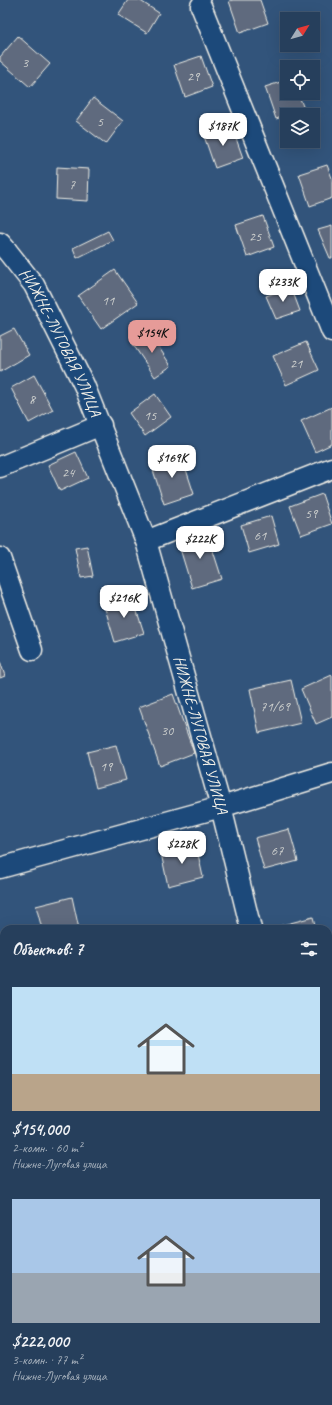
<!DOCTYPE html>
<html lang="ru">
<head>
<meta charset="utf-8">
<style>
  body { margin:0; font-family:Caveat,sans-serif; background:#2e4662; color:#f1f3f6; height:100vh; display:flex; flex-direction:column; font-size:15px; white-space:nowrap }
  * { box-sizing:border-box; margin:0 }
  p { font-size:13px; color:#a4afbb }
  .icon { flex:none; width:22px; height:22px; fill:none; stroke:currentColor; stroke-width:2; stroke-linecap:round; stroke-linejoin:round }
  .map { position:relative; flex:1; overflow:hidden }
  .drawer { position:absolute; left:0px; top:925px; width:332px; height:480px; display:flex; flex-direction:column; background:#263f5c; border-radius:12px 12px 0 0; box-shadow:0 4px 16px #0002,0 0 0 1px #425872 }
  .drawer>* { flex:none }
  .needle { width:26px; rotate:53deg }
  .tools { position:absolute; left:280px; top:12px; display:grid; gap:8px }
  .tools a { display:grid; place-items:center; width:40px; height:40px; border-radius:0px; background:#263f5c; box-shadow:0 4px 16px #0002,0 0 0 1px #425872; font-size:20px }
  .price { position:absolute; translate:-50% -34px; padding:0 9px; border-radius:8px; background:#fff; color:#222; font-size:13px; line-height:26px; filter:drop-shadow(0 1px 2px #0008) }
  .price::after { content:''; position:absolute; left:50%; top:24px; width:12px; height:9px; margin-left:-6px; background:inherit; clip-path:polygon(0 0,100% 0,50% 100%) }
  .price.on { background:#e69b98; color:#111 }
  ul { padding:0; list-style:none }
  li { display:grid; align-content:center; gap:8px; height:212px; padding:0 12px }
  li span { display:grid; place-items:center; height:124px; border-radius:0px; color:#555 }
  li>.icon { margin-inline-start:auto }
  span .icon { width:72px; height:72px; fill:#fffc; stroke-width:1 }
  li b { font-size:17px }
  h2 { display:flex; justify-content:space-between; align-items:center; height:48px; padding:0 12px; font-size:17px }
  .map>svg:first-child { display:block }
  .building { fill:#5e6b7e; stroke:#f4f1e8 }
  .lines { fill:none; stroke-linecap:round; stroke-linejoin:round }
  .street-casing { stroke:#f4f1e8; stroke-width:23 }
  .street { stroke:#1f4a7a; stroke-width:20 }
  .labels { text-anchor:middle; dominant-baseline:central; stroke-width:3.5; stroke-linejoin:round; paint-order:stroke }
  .number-label { font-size:14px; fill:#ced0ce }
  .street-label { font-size:16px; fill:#f4f1e8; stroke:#1f4a7a }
</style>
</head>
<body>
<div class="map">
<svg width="332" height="1405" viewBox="0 0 332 1405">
  <rect width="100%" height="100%" fill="#32547b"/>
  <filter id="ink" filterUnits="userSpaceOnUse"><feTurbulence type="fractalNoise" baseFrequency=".025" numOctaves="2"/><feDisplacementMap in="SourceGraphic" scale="8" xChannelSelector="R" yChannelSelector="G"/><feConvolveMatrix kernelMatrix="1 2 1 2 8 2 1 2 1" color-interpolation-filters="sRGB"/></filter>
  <g filter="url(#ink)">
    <path class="building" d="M128,0H139L159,13L147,33L118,15Z
      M233,0H260L268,23L240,33L229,1Z
      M18,36L50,64L30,87L0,61V57Z
      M201,56L212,87L185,97L174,65Z
      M287,80V93H298L304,109L276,119L265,87Z
      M93,98L123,121L106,144L76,121Z
      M232,127L243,158L215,168L204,136Z
      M327,165L332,178V198L310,206L299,174Z
      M57,167L89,169L88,201L56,199Z
      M263,216L274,247L247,257L236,225Z
      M332,226V258H330L318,230Z
      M108,231L113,240L77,258L73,248Z
      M115,270L138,303L101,329L78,296Z
      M291,287L300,311L276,319L266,296Z
      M14,329L29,355L0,372V336Z
      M149,332L171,366L155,377L132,343Z
      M306,342L319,370L286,385L273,356Z
      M34,375L53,410L29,423L11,388Z
      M155,394L171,417L145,436L129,413Z
      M332,407V444L315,452L301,421Z
      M76,452L88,478L60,491L48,465Z
      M181,454L194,494L164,504L151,464Z
      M322,494L332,524L301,535L290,506Z
      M271,516L279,544L249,553L241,525Z
      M207,532L222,579L192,588L178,542Z
      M87,546L93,576L81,578L75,548Z
      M132,596L144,633L115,642L104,605Z
      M0,661L5,676L0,678Z
      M332,675V717L316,724L301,689Z
      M291,680L301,723L259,733L250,689Z
      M173,694L194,753L160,766L139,707Z
      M116,745L126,780L96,788L87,752Z
      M289,829L298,861L264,870L255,838Z
      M196,845L203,877L168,886L161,853Z
      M72,897L79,929H42L36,906Z
      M313,917L316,929H280L279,926Z
      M328,1000H329L332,1010V1033L328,1034Z
      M332,1073V1108L328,1109V1075Z
      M0,1356L4,1370V1389L0,1391Z
      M328,1379H329L332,1390V1405H298L297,1401H328Z
      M4,1399V1401H10L11,1405H0V1400Z"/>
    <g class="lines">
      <g class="street-casing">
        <g id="street">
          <path d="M201,6L332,332"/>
          <path id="s1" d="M0,243L8,252L34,285L84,385L146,541L221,807L251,929"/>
          <path d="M0,467L101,425"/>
          <path d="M146,541L332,468"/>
          <path d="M0,558L32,650"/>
          <path d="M0,868L221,807L332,773"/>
          <path d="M0,1005L4,1004"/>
          <path d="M328,1137L332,1135"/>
          <path d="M328,1240L332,1256"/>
          <path d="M147,1401L148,1405"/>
        </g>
      </g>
      <use href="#street" class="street"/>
    </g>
  </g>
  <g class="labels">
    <g class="number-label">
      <text x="25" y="62">3</text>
      <text x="193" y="76">29</text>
      <text x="100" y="121">5</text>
      <text x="72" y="184">7</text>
      <text x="255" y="236">25</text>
      <text x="108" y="300">11</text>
      <text x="296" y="363">21</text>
      <text x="32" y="399">8</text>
      <text x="150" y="415">15</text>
      <text x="68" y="472">24</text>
      <text x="311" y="513">59</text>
      <text x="260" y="535">61</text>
      <text x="275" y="706">71/69</text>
      <text x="167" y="730">30</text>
      <text x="106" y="766">19</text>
      <text x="277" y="850">67</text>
    </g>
    <g class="street-label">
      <text stroke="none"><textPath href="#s1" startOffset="117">НИЖНЕ-ЛУГОВАЯ УЛИЦА</textPath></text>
      <text stroke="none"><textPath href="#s1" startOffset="535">НИЖНЕ-ЛУГОВАЯ УЛИЦА</textPath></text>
    </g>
  </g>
</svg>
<div class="tools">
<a><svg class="needle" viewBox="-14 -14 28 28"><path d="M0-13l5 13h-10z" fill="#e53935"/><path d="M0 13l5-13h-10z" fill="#a4afbb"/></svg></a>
<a><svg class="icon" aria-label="locate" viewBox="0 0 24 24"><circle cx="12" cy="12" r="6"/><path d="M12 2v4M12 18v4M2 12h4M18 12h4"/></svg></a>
<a><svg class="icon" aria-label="layers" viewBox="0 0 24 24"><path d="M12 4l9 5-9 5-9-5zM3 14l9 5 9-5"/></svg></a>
</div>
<b class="price" style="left:223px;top:147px">$187K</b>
<b class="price" style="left:283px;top:303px">$233K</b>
<b class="price on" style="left:152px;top:354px">$154K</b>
<b class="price" style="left:172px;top:479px">$169K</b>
<b class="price" style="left:200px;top:560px">$222K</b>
<b class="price" style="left:124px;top:619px">$216K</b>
<b class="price" style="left:182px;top:865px">$228K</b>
<section class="drawer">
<h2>Объектов: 7<svg class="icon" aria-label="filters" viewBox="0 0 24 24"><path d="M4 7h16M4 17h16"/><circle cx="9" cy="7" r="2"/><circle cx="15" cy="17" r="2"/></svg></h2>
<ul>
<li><span style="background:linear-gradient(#bfe0f5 70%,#b9a48a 0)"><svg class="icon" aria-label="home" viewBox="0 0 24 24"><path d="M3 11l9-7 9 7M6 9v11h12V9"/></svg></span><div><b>$154,000</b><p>2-комн. · 60 m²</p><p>Нижне-Луговая улица</p></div></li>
<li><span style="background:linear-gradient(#a9c7e8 60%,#9aa5b1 0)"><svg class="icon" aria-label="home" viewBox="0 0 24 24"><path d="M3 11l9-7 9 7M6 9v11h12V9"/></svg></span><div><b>$222,000</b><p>3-комн. · 77 m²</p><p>Нижне-Луговая улица</p></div></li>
</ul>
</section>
</div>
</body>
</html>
